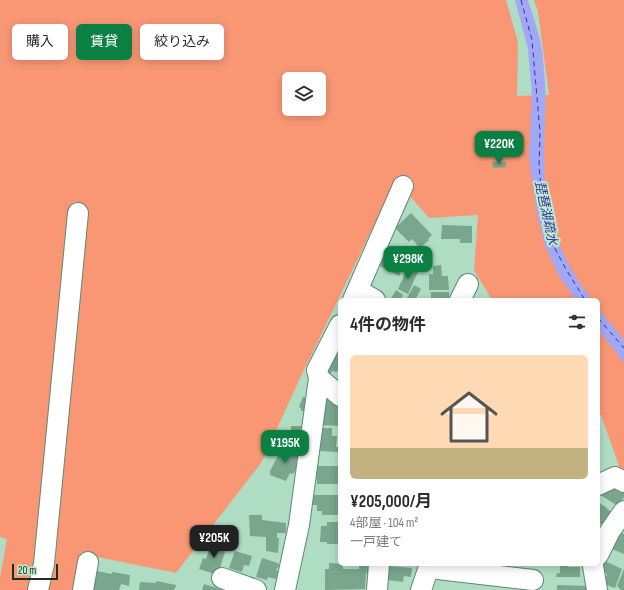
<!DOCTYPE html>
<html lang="ja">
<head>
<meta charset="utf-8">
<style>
  body { margin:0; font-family:"Sofia Sans Condensed","Noto Sans JP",sans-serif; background:#f2f2f3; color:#2b2b33; height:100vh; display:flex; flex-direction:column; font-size:15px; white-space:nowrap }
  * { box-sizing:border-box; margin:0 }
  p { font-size:13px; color:#7c7c81 }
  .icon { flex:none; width:22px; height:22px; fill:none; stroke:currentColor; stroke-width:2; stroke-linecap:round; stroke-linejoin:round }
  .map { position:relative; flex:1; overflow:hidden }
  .drawer { position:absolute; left:338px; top:298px; width:262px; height:268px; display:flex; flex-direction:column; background:#fff; border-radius:6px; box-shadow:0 2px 10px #0003 }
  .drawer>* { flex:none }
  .guide { position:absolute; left:12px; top:24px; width:266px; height:36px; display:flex; gap:8px }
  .controls { position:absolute; left:282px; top:72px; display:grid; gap:8px }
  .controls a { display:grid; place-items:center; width:44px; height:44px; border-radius:6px; background:#fff; box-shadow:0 2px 10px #0003; font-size:20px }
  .scale { position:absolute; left:12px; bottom:10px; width:46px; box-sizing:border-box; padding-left:4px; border:2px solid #1d2f25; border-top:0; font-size:11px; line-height:14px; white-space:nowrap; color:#1d2f25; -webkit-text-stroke:3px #bcebcf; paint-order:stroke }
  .price { position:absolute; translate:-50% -34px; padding:0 9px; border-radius:8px; background:#0b8043; color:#fff; font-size:13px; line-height:26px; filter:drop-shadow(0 1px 2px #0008) }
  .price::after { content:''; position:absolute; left:50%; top:24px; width:12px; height:9px; margin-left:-6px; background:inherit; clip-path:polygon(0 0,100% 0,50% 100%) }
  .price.on { background:#222; color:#fff }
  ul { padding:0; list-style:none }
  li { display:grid; align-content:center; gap:8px; height:212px; padding:0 12px }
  li span { display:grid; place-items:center; height:124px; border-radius:6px; color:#555 }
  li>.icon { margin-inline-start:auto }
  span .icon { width:72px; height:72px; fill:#fffc; stroke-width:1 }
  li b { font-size:17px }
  h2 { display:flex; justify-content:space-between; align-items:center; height:48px; padding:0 12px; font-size:17px }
  .chip { padding:0 14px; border-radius:6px; background:#fff; box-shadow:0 2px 10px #0003; font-size:14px; line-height:36px }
  .chip.on { background:#0b8043; color:#fff }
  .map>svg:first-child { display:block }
  .green { fill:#f99775; fill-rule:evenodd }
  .water { fill:#a1a8f6 }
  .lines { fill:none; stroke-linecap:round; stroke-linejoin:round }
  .ferry { stroke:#3a2f9f; stroke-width:1; stroke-dasharray:5 4; stroke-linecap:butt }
  .building { fill:#79a68d }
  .minor-casing { stroke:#5d8971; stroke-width:22 }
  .minor { stroke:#fff; stroke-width:20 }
  .labels { text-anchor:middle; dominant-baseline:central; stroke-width:4; stroke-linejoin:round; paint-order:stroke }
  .water-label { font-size:13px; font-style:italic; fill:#3a2f9f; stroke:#bcebcf }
</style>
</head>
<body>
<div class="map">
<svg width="624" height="590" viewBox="0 0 624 590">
  <rect width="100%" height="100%" fill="#afddc3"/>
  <path class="green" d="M0,0H506L518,42L517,96L549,95L538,12L534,0H624V471L620,469L601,415L598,414V300H492L474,270L478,215L429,218L396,180L303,372L261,463L176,573L83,554L75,590H0V577L7,539L0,537ZM289,79H319V109H289Z"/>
  <path class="water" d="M515,0H528C532,14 538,29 541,44C543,56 544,70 545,83C546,108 544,134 544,159C544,213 559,258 592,300H576L559,276L545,246L537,213L529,158L532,95L528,49Z
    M598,308L624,340V363L598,329Z"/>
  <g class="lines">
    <path class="ferry" d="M521,0L532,40L540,132L539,167L543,203L553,245L567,271L585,300
      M598,318L624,348"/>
  </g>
  <path class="building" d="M492,162H506V167L493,168Z
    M411,213L432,235L428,239L429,240L420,248L412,239L409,242L395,228Z
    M442,225L472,226V243H460V239H441Z
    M387,246L408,255L399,276L378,265Z
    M441,265L442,276H448L449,290H429V274H433V266Z
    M408,267L418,272L408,294L398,289Z
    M414,285L421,289L415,300H406Z
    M396,290L403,295L400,300H390Z
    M431,292H449V300H431Z
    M340,341V364L337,372L332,371L330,375L324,373Z
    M322,396L338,400V413H340V426L321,425L322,411H325L326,403Z
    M303,397H309L307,411H301V408L299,407Z
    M291,426H301L300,436H291Z
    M319,428H332V436H337L336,447H338V452L318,451Z
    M283,446L300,454L296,462L299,463L293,474L290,473L286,481L270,475V471Z
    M317,466H340V484H317V479H313V472H317Z
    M613,485L624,492V497L618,506L599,494Z
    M313,495H338V500H340V515H322V511H317V505H313Z
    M598,502L607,508V509L613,513L604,526L598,522Z
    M249,515H262V520L286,523V533H277V538H279L278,553L266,551V537L250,536Z
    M327,522H340V544H327V542H320L321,526H327Z
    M618,532L624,534V554L612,549Z
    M215,541L227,545L218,575L199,569L203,558L206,559L209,550L212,551Z
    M235,551L252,556L249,566L244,565L242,572L229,568Z
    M262,558L278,563L279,565L278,569L277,568L276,570L278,571L276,579L268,577L267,580L256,577Z
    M604,558L607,562L622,569L615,588L604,584L607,574L602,571Z
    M329,563L343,564V569H359V564H373V573H366L365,589L325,590V569H329Z
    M560,564H568V567H580V577H556L557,573H560Z
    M389,566L412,568L411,577L404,576L403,582L388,580Z
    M624,569V590H621L617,586Z
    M92,570L112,574V572L130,575L129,586L121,584L119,590H92Z
    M156,581L176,585V586L174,590H139L140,582L156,583Z
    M204,584L223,590H202Z
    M557,585L589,586V590H557Z"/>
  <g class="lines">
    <g class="minor-casing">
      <path id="minor" d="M358,290L375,300
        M353,300L403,186
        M460,300L468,284
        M340,325L317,370L319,378L340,396
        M598,485L615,477L624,482
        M598,555L610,531L624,511
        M593,564V566L597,590
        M429,568L533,580
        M222,578L256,590
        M38,590L44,564L78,213
        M83,590L88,562
        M285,590L299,525L319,378
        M377,590L379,564
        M421,590L430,564"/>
    </g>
    <use href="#minor" class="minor"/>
  </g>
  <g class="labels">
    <g class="water-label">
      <text transform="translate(546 213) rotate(78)">琵琶湖疏水</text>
    </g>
  </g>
</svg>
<div class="controls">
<a><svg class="icon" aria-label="layers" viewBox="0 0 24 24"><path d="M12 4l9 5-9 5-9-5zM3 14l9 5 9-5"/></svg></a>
</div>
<div class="scale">20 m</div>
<b class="price" style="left:499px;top:165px">¥220K</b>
<b class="price" style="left:408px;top:280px">¥298K</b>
<b class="price" style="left:285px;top:464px">¥195K</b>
<b class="price on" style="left:214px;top:559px">¥205K</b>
<div class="guide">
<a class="chip">購入</a>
<a class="chip on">賃貸</a>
<a class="chip">絞り込み</a>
</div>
<section class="drawer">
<h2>4件の物件<svg class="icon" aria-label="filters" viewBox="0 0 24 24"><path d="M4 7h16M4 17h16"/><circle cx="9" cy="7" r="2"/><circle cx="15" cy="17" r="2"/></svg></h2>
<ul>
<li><span style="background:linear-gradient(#ffd9b3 75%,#c2b280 0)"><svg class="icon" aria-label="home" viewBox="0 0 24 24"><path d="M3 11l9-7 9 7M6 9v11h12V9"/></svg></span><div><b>¥205,000/月</b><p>4部屋 · 104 m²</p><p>一戸建て</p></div></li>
</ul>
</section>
</div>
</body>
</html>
